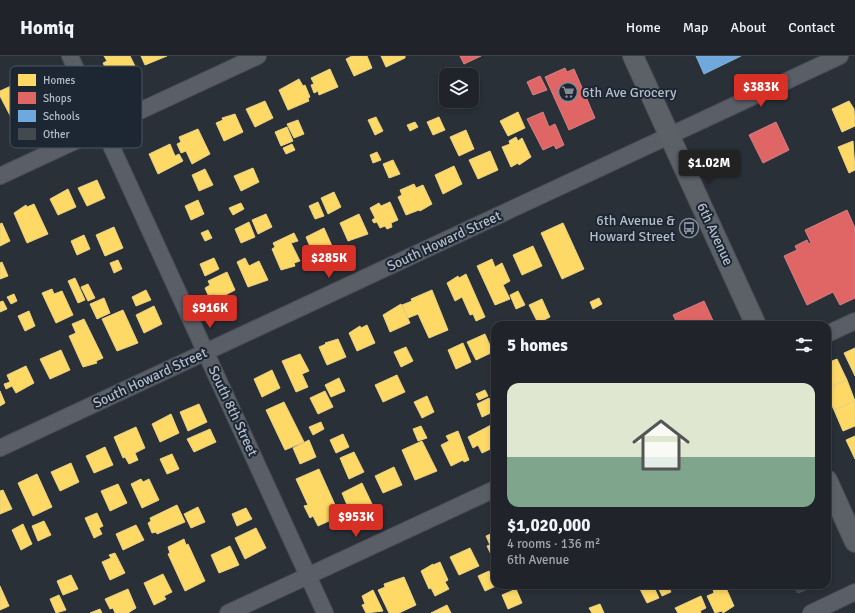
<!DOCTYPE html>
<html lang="en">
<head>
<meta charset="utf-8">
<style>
  body { margin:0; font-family:Signika,sans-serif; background:#2d3036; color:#f1f3f6; height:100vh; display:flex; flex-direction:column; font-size:15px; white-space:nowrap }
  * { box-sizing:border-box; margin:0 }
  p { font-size:13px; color:#a2a4a8 }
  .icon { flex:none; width:22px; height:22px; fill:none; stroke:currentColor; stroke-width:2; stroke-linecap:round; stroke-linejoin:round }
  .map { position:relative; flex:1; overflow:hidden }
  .panel { position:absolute; left:491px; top:265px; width:340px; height:268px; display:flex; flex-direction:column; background:#20242a; border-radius:12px; box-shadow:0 2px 6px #0003,0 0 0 1px #3d4147 }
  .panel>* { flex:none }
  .fabs { position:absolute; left:439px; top:12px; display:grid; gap:8px }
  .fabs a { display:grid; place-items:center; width:40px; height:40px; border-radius:8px; background:#20242a; box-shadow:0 2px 6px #0003,0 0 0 1px #3d4147; font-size:20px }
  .price { position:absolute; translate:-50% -34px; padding:0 9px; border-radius:4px; background:#d93025; color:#fff; font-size:13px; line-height:26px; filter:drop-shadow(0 1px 2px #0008) }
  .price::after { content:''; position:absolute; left:50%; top:24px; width:12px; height:9px; margin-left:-6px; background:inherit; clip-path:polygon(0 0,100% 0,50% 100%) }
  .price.selected { background:#222; color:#fff }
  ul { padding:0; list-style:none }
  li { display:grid; align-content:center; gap:8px; height:212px; padding:0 16px }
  li span { display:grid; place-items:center; height:124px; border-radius:12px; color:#555 }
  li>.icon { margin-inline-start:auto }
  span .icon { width:72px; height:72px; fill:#fffc; stroke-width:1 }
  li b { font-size:17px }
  h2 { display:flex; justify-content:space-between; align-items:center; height:48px; padding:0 16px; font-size:17px }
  header { display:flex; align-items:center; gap:24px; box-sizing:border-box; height:56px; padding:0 20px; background:#20242a; border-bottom:1px solid #3d4147 }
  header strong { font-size:19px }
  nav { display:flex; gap:22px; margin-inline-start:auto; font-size:14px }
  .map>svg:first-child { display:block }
  .homes { fill:#ffd966; stroke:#e8d084 }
  .shops { fill:#e06666; stroke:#d38084 }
  .schools { fill:#6fa8dc; stroke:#84aed6 }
  .building { fill:#444950; stroke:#52575f }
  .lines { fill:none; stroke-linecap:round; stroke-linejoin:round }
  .minor-casing { stroke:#484c53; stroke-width:18 }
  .major-casing { stroke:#484c55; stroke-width:22 }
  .minor { stroke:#5a5e66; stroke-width:16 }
  .major { stroke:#5c6168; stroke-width:20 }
  .labels { text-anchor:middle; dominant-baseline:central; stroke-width:4; stroke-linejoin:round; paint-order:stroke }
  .poi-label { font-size:14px; fill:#b4bcc9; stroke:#1d2633; text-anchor:start }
  .street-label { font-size:14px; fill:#b4bcc9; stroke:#1d2633 }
  .key { fill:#1d2633; stroke:#4a5360; stroke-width:1 }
  .key-label { font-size:11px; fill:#b4bcc9 }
</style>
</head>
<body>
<header>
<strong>Homiq</strong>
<nav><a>Home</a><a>Map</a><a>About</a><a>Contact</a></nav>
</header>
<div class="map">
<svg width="855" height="557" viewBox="0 0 855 557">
  <rect width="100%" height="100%" fill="#2a3038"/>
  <path class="homes" d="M104,0H130L135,10L120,19L119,17L113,20L111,16L108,17L103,7L107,5Z
    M141,0H167L145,9Z
    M352,0H367L372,12L354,20L346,3Z
    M381,0H405V2L386,11Z
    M330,13L338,31L319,39L318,35L314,37L311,29L314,28L311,22Z
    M299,23L303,30L305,29L310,41L308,42L309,45L288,54L279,34Z
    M20,26L35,62L15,69L0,40V35Z
    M265,45L273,62L255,71L246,53Z
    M849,45L854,53L855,70L842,76L832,53Z
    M518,56L525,72L508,80L500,65Z
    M235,58L243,76L224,85L216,67L223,64L222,62Z
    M376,61L383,75L375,79L368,64Z
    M439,61L445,74L433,79L427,66Z
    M298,64L304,78L294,82L287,68Z
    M415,66L418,71L410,75L407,69Z
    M287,71L293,85L281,90L275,76Z
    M198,73L210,98L192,108L186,95L181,97L177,88L181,86L179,81Z
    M466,74L474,93L459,100L450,81Z
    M516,81L518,85L522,82L531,101L519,109L518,107L511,111L502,91L510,88L509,85Z
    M853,85L855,114L849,117L838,91Z
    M170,88L175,100L179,98L183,105L158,118L149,98Z
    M292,88L295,94L286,98L283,92Z
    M490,95L498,114L478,123L469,104Z
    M377,96L381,104L373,107L370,99Z
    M393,104L400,118L389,122L383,108Z
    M454,110L462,128L443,138L435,119Z
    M253,112L259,126L241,135L234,120Z
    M205,113L213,129L199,135L192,119Z
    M97,124L105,142L87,150L78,132Z
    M414,128L416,132L423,129L432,148L420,155L419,154L406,159L398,141L402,139L400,134Z
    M68,133L76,151L58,159L50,143Z
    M334,136L341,151L328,158L321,142Z
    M198,144L204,158L191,164L185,150Z
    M318,146L324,160L315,163L309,150Z
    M390,146L398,164L391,167L392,171L387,173L385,170L380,172L377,166L374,167L372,164L375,162L370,152L379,147L381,150Z
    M241,147L244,153L233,159L229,152Z
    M34,148L48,178L27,187L14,157L26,149L27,151Z
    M266,158L272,171L258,178L252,164Z
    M359,158L368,178L348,185L340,167Z
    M249,166L255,181L241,187L235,173Z
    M2,167L10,185L0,190V168Z
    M563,167L584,213L562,223L541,177Z
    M114,171L123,192L105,200L96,179Z
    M324,172L332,190L321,197L320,195L313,198L306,181Z
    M208,174L212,182L205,185L201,177Z
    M294,177L298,185L291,187L300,205L294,207L295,210L281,214L272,193L275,191L273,187Z
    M84,179L90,193L77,199L71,185Z
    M533,190L542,210L522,219L513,199Z
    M214,202L219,213L205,220L200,208Z
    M245,202L249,210L259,205L268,224L248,231L237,206Z
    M492,203L495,211L502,207L510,225L503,229L510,243L495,249L477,210Z
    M118,204L122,213L114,217L110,207Z
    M2,206L8,220L0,223V207Z
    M227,216L235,234L216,244L214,238L209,241L205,232L210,229L208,225Z
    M466,218L485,261L476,265L473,258L470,259L462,241L455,245L447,227L458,220L459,222Z
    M75,222L85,244L78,247L68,225Z
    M88,228L95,242L88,245L81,231Z
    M52,233L54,238L62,235L73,259L56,267L42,237Z
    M146,234L151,244L136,250L132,241Z
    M432,234L448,274L429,282L418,258L408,262L402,249L412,245L411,243Z
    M518,235L525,249L516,253L510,239Z
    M14,238L17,245L11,248L7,241Z
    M104,242L110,257L97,263L90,248Z
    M599,242L602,248L593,253L590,246Z
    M542,243L550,261L538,267L529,249Z
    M3,245L7,253L0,256V246Z
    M401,248L410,267L390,276L383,259Z
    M154,250L162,268L144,277L136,259Z
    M123,254L138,287L117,295L102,263Z
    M29,255L35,270L25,275L18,260Z
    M84,263L103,302L96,305L97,307L83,311L69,280L76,277L72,268Z
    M367,269L375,287L357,295L349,277L360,270L361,272Z
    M485,278L493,296L476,304L467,286Z
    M338,283L346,301L327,309L319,291L326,288L325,287Z
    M463,287L471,306L456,313L448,294Z
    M406,291L413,305L401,311L394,296Z
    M855,292V320L844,297Z
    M61,294L70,314L50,323L40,303Z
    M300,298L309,315L302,318L308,331L296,336L282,305Z
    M837,303L847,324L827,332V307Z
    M26,310L34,327L16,337L12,330L6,333L4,328L10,326L7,319Z
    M272,314L280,332L262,341L254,323Z
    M397,319L405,336L383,346L375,329Z
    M339,322L345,335L331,341L325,329Z
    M847,324L855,345L834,354L827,339V332Z
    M485,334L488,340L479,344L476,338Z
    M0,335L5,347L0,350Z
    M325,335L333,351L318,358L310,342Z
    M427,340L434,356L422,362L414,346Z
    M489,342L495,355L482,361L477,348Z
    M855,345V370L843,375L834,354Z
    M284,346L304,386L285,394L266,354Z
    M199,348L207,366L188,375L180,356Z
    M171,358L179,377L160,386L152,368Z
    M321,366L324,373L313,379L309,371Z
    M493,368L495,373V391L482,397L478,389L473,392L468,381Z
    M421,370L427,382L418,385L413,373Z
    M136,371L145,392L135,397L138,404L129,408L125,401L123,402L114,381Z
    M210,373L216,386L194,396L187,383Z
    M458,375L469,404L464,406L463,404L451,410L441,389L449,385L446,380Z
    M343,378L349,391L336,397L330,384Z
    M855,380V403L846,384Z
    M309,384L316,401L300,408L293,392Z
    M422,385L437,415L415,424L402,394Z
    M105,391L113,409L94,417L86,400Z
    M354,396L364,416L349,423L340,402Z
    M172,398L179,413L167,418L160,403Z
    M71,407L79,426L60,435L51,416Z
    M394,411L402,429L383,437L375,420Z
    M319,413L340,460L318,470L313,460L310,462L304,450L308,449L296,423Z
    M37,418L52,451L33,460L18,427Z
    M141,423L143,426L149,423L159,444L142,452L131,428Z
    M362,427L372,448L350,456L342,437Z
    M118,428L127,447L110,455L101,435Z
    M3,434L12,453L0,458V435Z
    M177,449L185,466L157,478L156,476L152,477L148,467L151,465L150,462Z
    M198,451L205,466L191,472L184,458Z
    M246,452L252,463L237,470L232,458Z
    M97,457L103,470L99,472L102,478L94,482L85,462Z
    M44,465L51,479L38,485L32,470Z
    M23,468L32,488L21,494L12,474Z
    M136,469L144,484L123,494L116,478Z
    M256,472L266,492L245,503L235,482Z
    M495,476V507L487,490L490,489L486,480Z
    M184,483L186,489L188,488L205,525L185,535L168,498L170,497L168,491Z
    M230,490L239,509L219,517L211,499Z
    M470,492L479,510L459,519L450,501Z
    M115,497L125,517L110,524L102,506L111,502L109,499Z
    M440,506L448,524L445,526L449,533L435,540L431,532L429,533L421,515L433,508V509Z
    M489,515L496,530L485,535L478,520Z
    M163,518L172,536L164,540L166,543L154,549L144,527Z
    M71,519L78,533L63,539L57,525Z
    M404,521L416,549L399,557H389L378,534L385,531L384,528Z
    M650,529H653L659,542L647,547L640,533Z
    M657,529H679V530L670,534L671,536L662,540Z
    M0,530L9,550L0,554Z
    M719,530L721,534L726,532L734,550L723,557L722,555L715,557L707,540L714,537L713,533Z
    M128,533L136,552L128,557H115L113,552L110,553L105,543Z
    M516,533L522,547L508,553L502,539Z
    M373,534L383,555L366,557L362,549L365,548L362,540Z
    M59,539L66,554L56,557L50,543Z
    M701,540L706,552L700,555L701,557H678L675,552Z
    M600,548L604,557H592L589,552Z
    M447,549L451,557H431Z
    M100,553L102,557H90Z"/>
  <path class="shops" d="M460,0H481L464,8Z
    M565,12L567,16L574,13L595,62L569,74L545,21Z
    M540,20L547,34L533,39L527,26Z
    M543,56L549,71L555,68L564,89L556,93L554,89L543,94L527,63Z
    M776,66L789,94L763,107L749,79Z
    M847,154L855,172V242L840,249L833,236L807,249L784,200L797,194L795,190L807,184L809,188L811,187L805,174Z
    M704,245L715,269H678L673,259Z"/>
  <path class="schools" d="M696,0H741L704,18Z"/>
  <path class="building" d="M792,529H817L798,537Z"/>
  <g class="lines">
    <g class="minor-casing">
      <path id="minor" d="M70,0L325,557
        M0,120L258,0
        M827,278L855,265
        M0,392L840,0
        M228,557L495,433
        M811,557L855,536"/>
    </g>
    <g class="major-casing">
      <path id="major" d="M633,0L756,269
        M827,424L855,486"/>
    </g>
    <use href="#minor" class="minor"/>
    <use href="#major" class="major"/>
  </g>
  <defs>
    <g id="supermarket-ring" transform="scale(1)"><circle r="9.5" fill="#1d2633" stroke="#848b96" stroke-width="1.5"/><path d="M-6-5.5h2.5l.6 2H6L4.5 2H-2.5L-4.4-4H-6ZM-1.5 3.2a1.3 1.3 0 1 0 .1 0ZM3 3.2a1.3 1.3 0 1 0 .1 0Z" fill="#848b96"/></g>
    <g id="bus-ring" transform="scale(1)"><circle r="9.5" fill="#1d2633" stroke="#848b96" stroke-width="1.5"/><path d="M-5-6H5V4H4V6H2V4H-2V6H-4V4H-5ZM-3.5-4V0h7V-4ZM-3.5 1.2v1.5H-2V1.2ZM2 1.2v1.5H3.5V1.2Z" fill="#848b96"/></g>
  </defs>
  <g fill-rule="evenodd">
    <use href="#supermarket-ring" x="568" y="36"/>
    <use href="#bus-ring" x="689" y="172"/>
  </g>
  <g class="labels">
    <g class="poi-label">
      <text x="582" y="36">6th Ave Grocery</text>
      <text x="675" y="164" text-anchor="end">6th Avenue &amp;<tspan x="675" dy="16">Howard Street</tspan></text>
    </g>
    <g class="street-label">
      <text transform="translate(715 178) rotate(65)">6th Avenue</text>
      <text transform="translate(444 185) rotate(-25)">South Howard Street</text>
      <text transform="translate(150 322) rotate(-25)">South Howard Street</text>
      <text transform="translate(233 355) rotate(65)">South 8th Street</text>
    </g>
  </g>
  <rect x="10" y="10" width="132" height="82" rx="6" class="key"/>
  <rect x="18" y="18" width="18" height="12" fill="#ffd966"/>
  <rect x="18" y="36" width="18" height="12" fill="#e06666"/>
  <rect x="18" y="54" width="18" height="12" fill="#6fa8dc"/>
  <rect x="18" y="72" width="18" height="12" fill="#444950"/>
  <g class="key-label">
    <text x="43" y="28">Homes</text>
    <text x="43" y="46">Shops</text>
    <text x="43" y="64">Schools</text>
    <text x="43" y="82">Other</text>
  </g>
</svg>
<div class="fabs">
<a><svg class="icon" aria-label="layers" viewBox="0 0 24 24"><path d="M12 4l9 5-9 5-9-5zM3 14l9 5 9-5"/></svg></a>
</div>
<b class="price" style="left:761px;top:52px">$383K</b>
<b class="price selected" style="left:709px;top:128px">$1.02M</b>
<b class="price" style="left:329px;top:223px">$285K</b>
<b class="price" style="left:210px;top:273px">$916K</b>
<b class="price" style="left:356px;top:482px">$953K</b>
<section class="panel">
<h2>5 homes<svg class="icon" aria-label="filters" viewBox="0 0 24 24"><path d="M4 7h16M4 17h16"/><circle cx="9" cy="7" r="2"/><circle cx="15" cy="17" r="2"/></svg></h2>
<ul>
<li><span style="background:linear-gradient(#dfe7d0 60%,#7fa58c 0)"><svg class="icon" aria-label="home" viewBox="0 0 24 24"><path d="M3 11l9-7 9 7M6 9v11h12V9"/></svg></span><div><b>$1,020,000</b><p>4 rooms · 136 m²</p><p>6th Avenue</p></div></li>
</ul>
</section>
</div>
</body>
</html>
